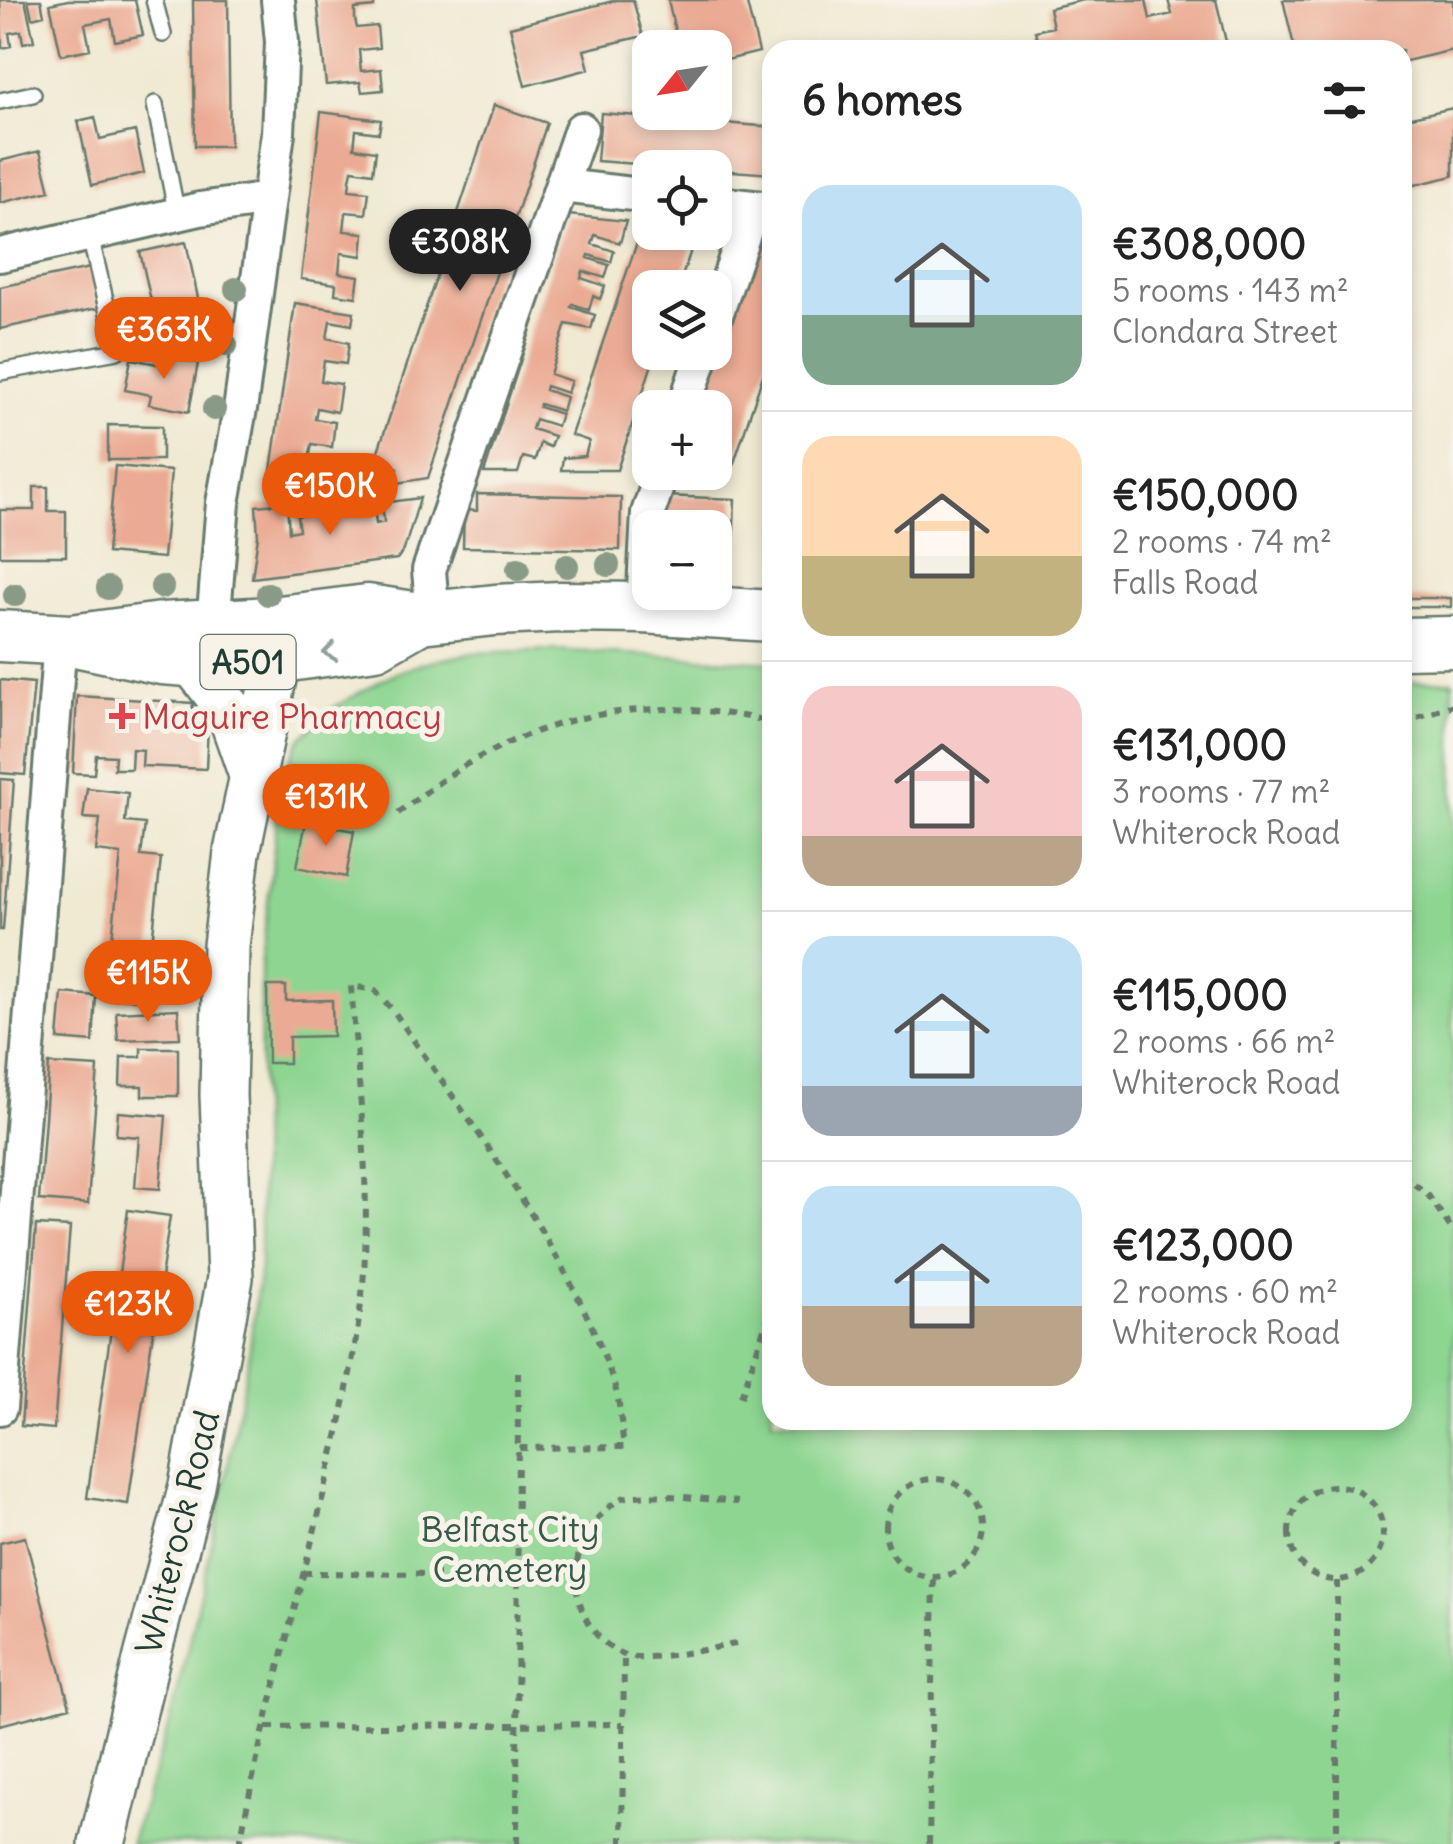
<!DOCTYPE html>
<html lang="en">
<head>
<meta charset="utf-8">
<style>
  body { margin:0; font-family:Delius,sans-serif; background:#f6f6f6; color:#222; height:100vh; display:flex; flex-direction:column; font-size:38px; white-space:nowrap }
  * { box-sizing:border-box; margin:0 }
  p { font-size:32px; color:#767676 }
  .icon { flex:none; width:55px; height:55px; fill:none; stroke:currentColor; stroke-width:2; stroke-linecap:round; stroke-linejoin:round }
  .map { position:relative; flex:1; overflow:hidden }
  .sheet { position:absolute; left:762px; top:40px; width:650px; height:1390px; display:flex; flex-direction:column; background:#fff; border-radius:30px; box-shadow:0 5px 15px #0003 }
  .sheet>* { flex:none }
  .needle { width:65px; rotate:240deg }
  .tools { position:absolute; left:632px; top:30px; display:grid; gap:20px }
  .tools a { display:grid; place-items:center; width:100px; height:100px; border-radius:20px; background:#fff; box-shadow:0 5px 15px #0003; font-size:50px }
  .price { position:absolute; translate:-50% -85px; padding:0 22px; border-radius:35px; background:#ea580c; color:#fff; font-size:32px; line-height:65px; filter:drop-shadow(0 2px 5px #0008) }
  .price::after { content:''; position:absolute; left:50%; top:60px; width:30px; height:22px; margin-left:-15px; background:inherit; clip-path:polygon(0 0,100% 0,50% 100%) }
  .price.current { background:#222; color:#fff }
  ul { padding:0; list-style:none }
  li { display:flex; align-items:center; gap:30px; height:250px; padding:0 40px }
  li+li { border-top:2px solid #e0e0e0 }
  li span { display:grid; place-items:center; flex:none; width:280px; height:200px; border-radius:30px; color:#555 }
  li>.icon { margin-inline-start:auto }
  span .icon { width:120px; height:120px; fill:#fffc; stroke-width:1 }
  li b { font-size:42px }
  h2 { display:flex; justify-content:space-between; align-items:center; height:120px; padding:0 40px; font-size:42px }
  .map>svg:first-child { display:block }
  .green { fill:#8dd591; stroke:#568962; stroke-width:2.5 }
  .building { fill:#ebaa93 }
  .lines { fill:none; stroke-linecap:round; stroke-linejoin:round }
  .lane-casing { stroke:#687a6c; stroke-width:20 }
  .street-casing { stroke:#687a6c; stroke-width:38 }
  .secondary-casing { stroke:#687a6c; stroke-width:50 }
  .primary-casing { stroke:#687a6c; stroke-width:55 }
  .path { stroke:#687a6c; stroke-width:6; stroke-dasharray:8 8; stroke-linecap:butt }
  .lane { stroke:#fff; stroke-width:15 }
  .street { stroke:#fff; stroke-width:32 }
  .secondary { stroke:#fff; stroke-width:45 }
  .primary { stroke:#fff; stroke-width:50 }
  .tree { fill:#899b86 }
  .oneway { stroke:#8f9e9a }
  .health-dot { fill:#e0444e; stroke:#f7f3e8; stroke-width:4 }
  .labels { text-anchor:middle; dominant-baseline:central; stroke-width:10; stroke-linejoin:round; paint-order:stroke }
  .shield { fill:#f7f3e8; stroke:#60746a; stroke-width:2.5 }
  .shield-label { font-size:32px; font-weight:bold; fill:#1f3d34 }
  .health-label { font-size:35px; fill:#be3a42; stroke:#f7f3e8; text-anchor:start }
  .park-label { font-size:35px; fill:#355b47; stroke:#f7f3e8 }
  .street-label { font-size:35px; fill:#1f3d34; stroke:#f7f3e8 }
</style>
</head>
<body>
<div class="map">
<svg width="1453" height="1844" viewBox="0 0 1453 1844">
  <rect width="100%" height="100%" fill="#f7f3e8"/>
  <filter id="ink" filterUnits="userSpaceOnUse"><feTurbulence type="fractalNoise" baseFrequency=".01" numOctaves="2"/><feDisplacementMap in="SourceGraphic" scale="20" xChannelSelector="R" yChannelSelector="G"/><feConvolveMatrix kernelMatrix="1 2 1 2 8 2 1 2 1" color-interpolation-filters="sRGB"/></filter>
  <filter id="wash" filterUnits="userSpaceOnUse"><feTurbulence type="fractalNoise" baseFrequency=".0048" numOctaves="4" result="noise"/><feDisplacementMap in="SourceGraphic" scale="40" xChannelSelector="R" yChannelSelector="G"/><feGaussianBlur stdDeviation="2.25" result="paint"/><feColorMatrix in="noise" values="0 0 0 0 0 0 0 0 0 0 0 0 0 0 0 0 0 1.4 0 .05"/><feComposite in="paint" operator="in"/></filter>
  <g filter="url(#wash)">
    <rect width="100%" height="100%" fill="#f0ead3"/>
    <path class="green" d="M552,650L772,662V1420H1402L1403,682L1453,681V1844H130L170,1723L217,1521L248,1362L260,1267L261,967L277,819L290,760L300,739L331,709L391,675L424,663L473,653Z"/>
    <g id="blocks">
      <path class="building" d="M0,0H25L34,41L23,43L21,31L9,33L11,46L2,48Z
        M28,0H41L44,15L32,18Z
        M68,0H135L143,35L115,41L111,19L85,24L90,49L61,55L50,4Z
        M193,0H228L230,146H195Z
        M317,0H374V7L355,9V19L357,28L377,26L379,48L359,50L361,71L381,69L383,90L362,92L360,82L326,85Z
        M617,0H633L643,36L584,50L589,69L525,86L510,27Z
        M668,0H746L759,52L715,63V48H679Z
        M1084,0H1146L1150,19L1172,14L1168,0H1216L1228,50H1040L1035,31L1053,27L1049,8Z
        M1283,0H1453V50L1402,62V50H1295Z
        M494,105L547,123L428,478L391,484L398,468L375,460Z
        M1453,108V176L1402,188V119Z
        M321,112L381,120L379,133L356,130L354,148L376,151L373,173L352,170L350,180L349,190L369,192L366,214L346,212L344,231L364,233L362,256L341,253L339,273L359,276L356,297L335,294L336,284L301,279Z
        M601,113L772,127V174L597,161Z
        M95,117L100,139L135,131L144,173L92,185L78,121Z
        M40,151L50,191L0,203V161Z
        M568,215L626,221L620,243L595,235L592,244L614,251L611,262L589,255L588,258L609,265L605,278L583,271L581,278L605,286L600,299L593,296L589,310L573,304L571,307L595,315L591,329L566,324L550,374L571,381L567,393L546,386L545,390L566,397L562,411L540,404L539,407L561,414L557,426L535,419L532,429L554,436L550,447L540,443L535,460L523,457L518,473H484Z
        M644,222L650,223V232H696L689,256L678,288H650V352H656L617,470H561L563,458L585,456L589,441L571,435Z
        M754,234L772,235V348L729,478L715,473V408H696Z
        M186,242L204,326L159,336L140,252Z
        M90,268L98,308L0,329V287Z
        M295,303L354,312L352,325L330,321L327,338L349,343L346,364L324,361L321,381L341,384L337,412L317,408L315,419L335,422L332,447L312,444L308,464L328,467L325,488L304,485L305,475L271,470Z
        M158,356L198,363L189,412L149,404L151,395L125,390L131,359L157,364Z
        M108,425L162,426V460H108Z
        M115,466L171,471L163,558L107,553Z
        M34,487H48V511H66V556H0V510H34Z
        M477,494L621,497L620,550L463,547L464,510L477,511Z
        M664,496L735,499L733,553L715,552V528H664Z
        M420,498L404,550L397,559L252,578L258,536L256,506L287,503L289,532L299,530L297,516L374,505L376,524L384,522L382,503Z
        M1402,598H1451V607H1402Z
        M0,680L34,683L25,775L0,773Z
        M77,696L193,703L191,724L208,725L206,769L142,766L143,750L132,749L131,769H114L115,756L96,755L94,774L73,773Z
        M0,779L14,780L3,930H0Z
        M87,788L128,793L125,822L145,824L141,856L161,858L146,1001L106,996L121,854L96,851L100,819L83,818Z
        M306,822L354,831L346,877L297,867Z
        M267,986H286V1001L332,1000L333,1036L289,1037V1063H268Z
        M62,993L96,996L93,1042L58,1039Z
        M178,1009L180,1038L118,1040L116,1012Z
        M141,1048H178V1096H142V1086H120L121,1057H141Z
        M49,1064L98,1067L88,1204L39,1200Z
        M118,1112L166,1116L160,1189L135,1187L139,1137L116,1135Z
        M128,1210L170,1216L128,1504L87,1498Z
        M36,1225L70,1227L54,1429L21,1426Z
        M25,1537L70,1707L0,1725V1543Z"/>
    </g>
  </g>
  <g filter="url(#ink)">
    <use href="#blocks" fill-opacity="0" stroke="#687a6c" stroke-width="2.5"/>
    <g class="lines">
      <g class="lane-casing">
        <path id="lane" d="M154,0L163,34
          M0,101L33,94
          M155,104L177,215
          M0,372L117,351L90,236"/>
      </g>
      <g class="street-casing">
        <path id="street" d="M562,186L650,196
          M715,203L772,209
          M0,255L200,209L269,199
          M715,318L753,207
          M684,408L703,352
          M643,608L648,513L662,472
          M433,617L429,570L581,129
          M213,626L223,503L241,403L278,133L282,42L278,0
          M0,1408L60,640"/>
      </g>
      <g class="secondary-casing">
        <path id="secondary" d="M193,663L229,709L252,775
          M102,1844L147,1657L192,1486L230,1278L223,1095L226,946L237,852L273,679L272,625"/>
      </g>
      <g class="primary-casing">
        <path id="primary" d="M0,636L71,640L162,659L230,664L375,644L420,618
          M71,640L162,628L272,622L367,610L420,618L495,610L560,607L643,608L772,616
          M1402,643L1453,642"/>
      </g>
      <path class="path" d="M1402,722L1453,705
        M398,813C420,797 443,778 467,764C566,707 662,697 772,722
        M1402,1174L1428,1195L1453,1231
        M741,1397L772,1305
        M885 1528a49 49 0 1 1 98 0a49 49 0 1 1-98 0Z
        M1289 1533a47 47 0 1 1 94 0a47 47 0 1 1-94 0Z
        M303,1573L576,1575
        M1337,1581V1844
        M736,1644C712,1648 642,1664 622,1654C568,1628 561,1550 604,1512C610,1507 616,1500 622,1498C651,1491 707,1500 738,1502
        M267,1727L623,1724
        M240,1844C271,1667 333,1496 359,1319C375,1208 359,1096 351,986L375,990L395,1013C471,1125 574,1257 615,1387C621,1406 621,1428 624,1447L518,1448
        M517,1844L518,1370
        M622,1844L624,1656
        M929,1844L934,1578"/>
      <use href="#lane" class="lane"/>
      <use href="#street" class="street"/>
      <use href="#secondary" class="secondary"/>
      <use href="#primary" class="primary"/>
    </g>
    <g class="tree">
      <circle cx="236" cy="289" r="12"/>
      <circle cx="226" cy="345" r="12"/>
      <circle cx="214" cy="409" r="12"/>
      <circle cx="608" cy="565" r="12"/>
      <circle cx="567" cy="566" r="12"/>
      <circle cx="518" cy="569" r="12"/>
      <circle cx="162" cy="587" r="12"/>
      <circle cx="108" cy="588" r="12"/>
      <circle cx="268" cy="594" r="12"/>
      <circle cx="15" cy="595" r="12"/>
    </g>
    <defs><path id="oneway-chevron" d="M-2-3.5L2.5 0L-2 3.5" fill="none" stroke-width="1.6" stroke-linecap="round" stroke-linejoin="round" transform="scale(2.5)"/></defs>
    <use class="oneway" href="#oneway-chevron" transform="translate(330 652) rotate(172)"/>
  </g>
  <path class="health-dot" d="M117 701h10v10h10v10h-10v10h-10v-10h-10v-10h10z"/>
  <g class="labels">
    <rect class="shield" x="200.5" y="635" width="95" height="54" rx="8"/>
    <g class="shield-label">
      <text x="248" y="662">A501</text>
    </g>
    <g class="health-label">
      <text x="142" y="716">Maguire Pharmacy</text>
    </g>
    <g class="park-label">
      <text x="510" y="1529">Belfast City<tspan x="510" dy="40">Cemetery</tspan></text>
    </g>
    <g class="street-label">
      <text transform="translate(177 1532) rotate(-76)">Whiterock Road</text>
    </g>
  </g>
</svg>
<div class="tools">
<a><svg class="needle" viewBox="-14 -14 28 28"><path d="M0-13l5 13h-10z" fill="#e53935"/><path d="M0 13l5-13h-10z" fill="#767676"/></svg></a>
<a><svg class="icon" aria-label="locate" viewBox="0 0 24 24"><circle cx="12" cy="12" r="6"/><path d="M12 2v4M12 18v4M2 12h4M18 12h4"/></svg></a>
<a><svg class="icon" aria-label="layers" viewBox="0 0 24 24"><path d="M12 4l9 5-9 5-9-5zM3 14l9 5 9-5"/></svg></a>
<a>+</a>
<a>−</a>
</div>
<b class="price current" style="left:460px;top:294px">€308K</b>
<b class="price" style="left:164px;top:382px">€363K</b>
<b class="price" style="left:330px;top:538px">€150K</b>
<b class="price" style="left:326px;top:849px">€131K</b>
<b class="price" style="left:148px;top:1025px">€115K</b>
<b class="price" style="left:128px;top:1356px">€123K</b>
<section class="sheet">
<h2>6 homes<svg class="icon" aria-label="filters" viewBox="0 0 24 24"><path d="M4 7h16M4 17h16"/><circle cx="9" cy="7" r="2"/><circle cx="15" cy="17" r="2"/></svg></h2>
<ul>
<li><span style="background:linear-gradient(#bfe0f5 65%,#7fa58c 0)"><svg class="icon" aria-label="home" viewBox="0 0 24 24"><path d="M3 11l9-7 9 7M6 9v11h12V9"/></svg></span><div><b>€308,000</b><p>5 rooms · 143 m²</p><p>Clondara Street</p></div></li>
<li><span style="background:linear-gradient(#ffd9b3 60%,#c2b280 0)"><svg class="icon" aria-label="home" viewBox="0 0 24 24"><path d="M3 11l9-7 9 7M6 9v11h12V9"/></svg></span><div><b>€150,000</b><p>2 rooms · 74 m²</p><p>Falls Road</p></div></li>
<li><span style="background:linear-gradient(#f6c9c9 75%,#b9a48a 0)"><svg class="icon" aria-label="home" viewBox="0 0 24 24"><path d="M3 11l9-7 9 7M6 9v11h12V9"/></svg></span><div><b>€131,000</b><p>3 rooms · 77 m²</p><p>Whiterock Road</p></div></li>
<li><span style="background:linear-gradient(#bfe0f5 75%,#9aa5b1 0)"><svg class="icon" aria-label="home" viewBox="0 0 24 24"><path d="M3 11l9-7 9 7M6 9v11h12V9"/></svg></span><div><b>€115,000</b><p>2 rooms · 66 m²</p><p>Whiterock Road</p></div></li>
<li><span style="background:linear-gradient(#bfe0f5 60%,#b9a48a 0)"><svg class="icon" aria-label="home" viewBox="0 0 24 24"><path d="M3 11l9-7 9 7M6 9v11h12V9"/></svg></span><div><b>€123,000</b><p>2 rooms · 60 m²</p><p>Whiterock Road</p></div></li>
</ul>
</section>
</div>
</body>
</html>
